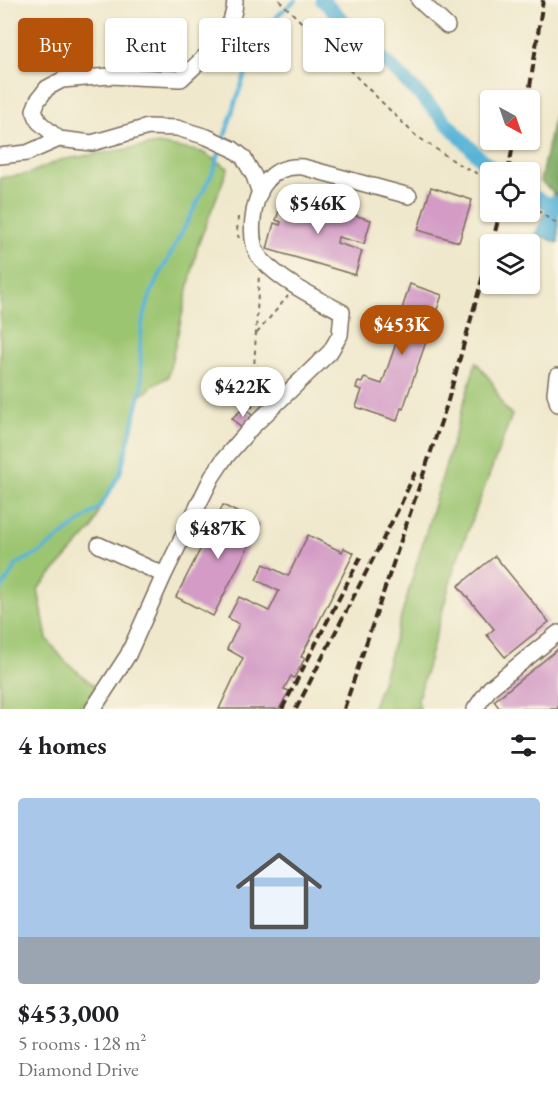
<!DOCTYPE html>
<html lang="en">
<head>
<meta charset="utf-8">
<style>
  body { margin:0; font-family:"EB Garamond",serif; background:#f2f2f2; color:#202124; height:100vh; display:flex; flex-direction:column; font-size:22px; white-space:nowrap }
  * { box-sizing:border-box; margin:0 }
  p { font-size:20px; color:#757577 }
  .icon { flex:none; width:33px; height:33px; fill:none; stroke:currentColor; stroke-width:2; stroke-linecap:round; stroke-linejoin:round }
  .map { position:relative; height:709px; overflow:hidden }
  .drawer { display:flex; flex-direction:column; background:#fff; flex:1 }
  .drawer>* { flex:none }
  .guide { position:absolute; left:18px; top:18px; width:522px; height:54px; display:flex; gap:12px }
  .needle { width:39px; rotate:140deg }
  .fabs { position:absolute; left:480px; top:90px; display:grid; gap:12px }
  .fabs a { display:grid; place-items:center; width:60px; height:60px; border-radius:6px; background:#fff; box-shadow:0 2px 4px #0004; font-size:30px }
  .price { position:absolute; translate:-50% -51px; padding:0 14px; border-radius:21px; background:#fff; color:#222; font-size:20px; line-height:39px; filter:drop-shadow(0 2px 3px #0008) }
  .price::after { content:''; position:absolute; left:50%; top:36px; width:18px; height:14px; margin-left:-9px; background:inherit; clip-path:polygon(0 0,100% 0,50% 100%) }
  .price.current { background:#b45309; color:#fff }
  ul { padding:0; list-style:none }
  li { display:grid; align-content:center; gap:12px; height:318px; padding:0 18px }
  li span { display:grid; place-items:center; height:186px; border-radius:6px; color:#555 }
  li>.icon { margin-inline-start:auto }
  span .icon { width:108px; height:108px; fill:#fffc; stroke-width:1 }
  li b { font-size:26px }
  h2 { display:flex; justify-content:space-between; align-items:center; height:72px; padding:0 18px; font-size:26px }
  .chip { padding:0 21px; border-radius:6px; background:#fff; box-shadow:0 2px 4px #0004; font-size:21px; line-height:54px }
  .chip.current { background:#b45309; color:#fff }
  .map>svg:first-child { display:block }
  .green { fill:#9cc571; stroke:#6c7848; stroke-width:1.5 }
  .forest { fill:#7daa63; stroke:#5c6a40; stroke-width:1.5 }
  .water { fill:#59b4d7; stroke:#4a6f7a; stroke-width:1.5 }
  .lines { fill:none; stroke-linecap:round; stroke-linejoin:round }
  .stream { stroke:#59b4d7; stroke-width:4 }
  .canal { stroke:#59b4d7; stroke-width:14 }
  .building { fill:#d39bc6 }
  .minor-casing { stroke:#7a6c5b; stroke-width:18 }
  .path { stroke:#7a6c5b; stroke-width:2; stroke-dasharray:4.5 4.5; stroke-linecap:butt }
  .minor { stroke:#fff; stroke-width:15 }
  .rail { stroke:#3b2a1e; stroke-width:4; stroke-dasharray:9 4.5; stroke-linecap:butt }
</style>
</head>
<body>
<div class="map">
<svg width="558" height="709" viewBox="0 0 558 709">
  <rect width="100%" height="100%" fill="#fcf5e5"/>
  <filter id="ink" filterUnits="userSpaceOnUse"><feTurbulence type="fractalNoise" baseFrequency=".0167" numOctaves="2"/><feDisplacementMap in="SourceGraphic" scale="12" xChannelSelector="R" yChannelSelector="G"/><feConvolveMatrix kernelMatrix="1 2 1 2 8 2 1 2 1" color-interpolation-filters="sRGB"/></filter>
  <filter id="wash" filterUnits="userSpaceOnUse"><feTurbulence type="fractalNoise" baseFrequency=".008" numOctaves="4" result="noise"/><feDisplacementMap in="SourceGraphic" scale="24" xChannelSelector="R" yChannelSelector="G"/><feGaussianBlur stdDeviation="1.35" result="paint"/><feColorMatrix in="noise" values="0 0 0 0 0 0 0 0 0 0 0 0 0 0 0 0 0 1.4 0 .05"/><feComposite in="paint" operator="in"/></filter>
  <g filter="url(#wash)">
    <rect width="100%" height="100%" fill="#efe8cc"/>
    <path class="green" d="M158,144L202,152L228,168L198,245L168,377L154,385L140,397L120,474L100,507L93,528L38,589L47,639L64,660L98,689L77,709H0V178L28,174L60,160Z
      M476,362L492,382L503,406L512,415L455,565L418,700L420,709H372L381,685Z"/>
    <path class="forest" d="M558,98V196L540,181Z"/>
    <path class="water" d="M553,193L558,196V243L536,234Z"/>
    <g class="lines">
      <path class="stream" d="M223,141C236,104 245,64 266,30C273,18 285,9 296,0
        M0,591L17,564L39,553L100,507L120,474L142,387L140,348L142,323L152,290L212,174L221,148"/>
      <path class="canal" d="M322,0L415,90L481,159L497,172
        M530,195L558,208"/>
    </g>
    <g id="blocks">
      <path class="building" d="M431,187L472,200L459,242L418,230Z
        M284,195L371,220L364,244L338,237L337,243L362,251L355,275L267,249L274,223L280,225L281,222L276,220Z
        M410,284L442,295L403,409L401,408L397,421L356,407L362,390L356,388L358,382L362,383L364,378L382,384L404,320L395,317L397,311L401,312Z
        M245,407L254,418L241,428L232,418Z
        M223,505L260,524L213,616L176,597Z
        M308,535L342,552L344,548L354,553L301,657L305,658L294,678L291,676L284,689L289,691L279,709H219L243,658L227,649L239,624L228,618L239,597L269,611L279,591L256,580L264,564L288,576Z
        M495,556L549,622L505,657L487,635L494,629L458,586Z
        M558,649V709H500L494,701Z"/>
    </g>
  </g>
  <g filter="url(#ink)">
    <use href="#blocks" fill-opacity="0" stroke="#7a6c5b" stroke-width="1.5"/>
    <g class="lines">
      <g class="minor-casing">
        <path id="minor" d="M235,0C235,34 203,58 181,79L109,76L62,80L47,88L38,100L34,110L39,122L59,139L92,143L148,127L177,128L207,137L233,149L243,157L254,176L260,193
          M419,0L447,26
          M0,156L27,153L59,139
          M557,376L555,393L558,404
          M99,545L164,575
          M93,709L128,655L164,575L212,477L224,459L251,428L330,352L340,335L342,312C314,297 284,283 262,260C246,244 252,198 266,182C275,170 289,166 303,167L409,196
          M475,709L490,688L558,633"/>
      </g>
      <path class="path" d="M279,0L415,135L463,167L490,179
        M530,205L558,225
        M238,217L237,233L239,238
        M257,333L288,296
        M252,408L259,274"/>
      <use href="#minor" class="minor"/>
      <path class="rail" d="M528,100L543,0
        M508,172L514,140
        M492,244L500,212
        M282,709L361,556
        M296,709L400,506L417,468
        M344,709L447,404L490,251"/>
    </g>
  </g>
</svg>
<div class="fabs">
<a><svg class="needle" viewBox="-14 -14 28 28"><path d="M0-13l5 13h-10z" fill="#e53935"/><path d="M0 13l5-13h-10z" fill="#757577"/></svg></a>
<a><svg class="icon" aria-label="locate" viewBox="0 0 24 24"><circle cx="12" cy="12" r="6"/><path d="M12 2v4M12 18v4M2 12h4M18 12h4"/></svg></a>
<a><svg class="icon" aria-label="layers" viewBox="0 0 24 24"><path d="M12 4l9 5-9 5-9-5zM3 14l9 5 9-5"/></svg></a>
</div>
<b class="price" style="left:318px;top:235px">$546K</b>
<b class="price current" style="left:402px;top:356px">$453K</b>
<b class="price" style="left:243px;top:418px">$422K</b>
<b class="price" style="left:218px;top:560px">$487K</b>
<div class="guide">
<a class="chip current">Buy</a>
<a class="chip">Rent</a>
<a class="chip">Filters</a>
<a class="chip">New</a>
</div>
</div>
<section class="drawer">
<h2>4 homes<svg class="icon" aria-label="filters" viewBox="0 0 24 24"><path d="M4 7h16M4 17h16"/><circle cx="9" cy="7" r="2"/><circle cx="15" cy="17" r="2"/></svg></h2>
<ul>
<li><span style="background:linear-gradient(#a9c7e8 75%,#9aa5b1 0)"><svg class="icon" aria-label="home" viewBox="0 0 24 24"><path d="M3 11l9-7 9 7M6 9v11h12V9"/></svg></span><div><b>$453,000</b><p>5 rooms · 128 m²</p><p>Diamond Drive</p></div></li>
</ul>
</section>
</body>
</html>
